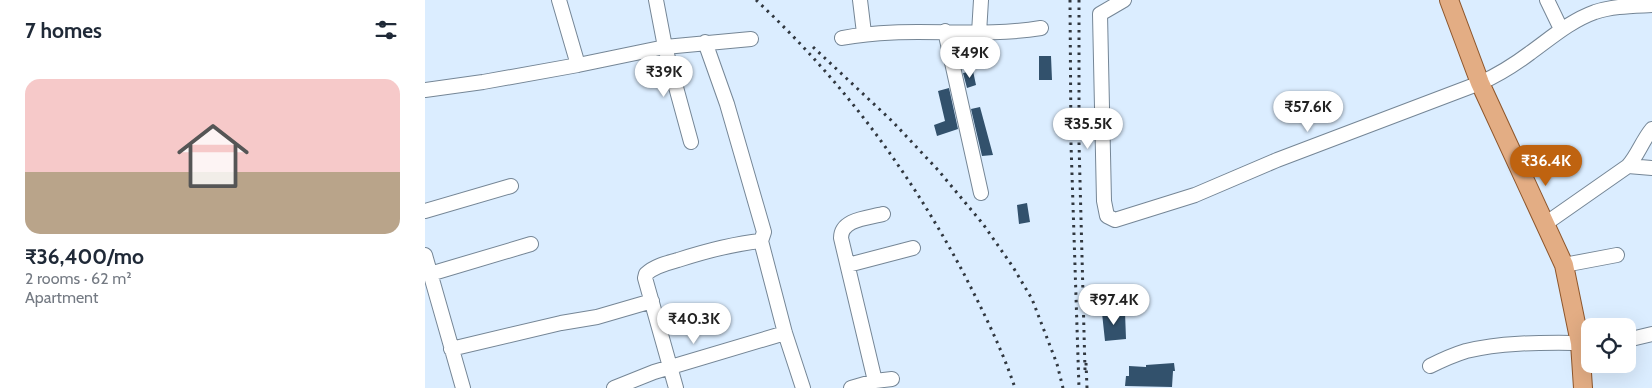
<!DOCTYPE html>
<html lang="en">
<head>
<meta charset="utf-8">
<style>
  body { margin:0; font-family:Cabin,sans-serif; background:#f2f2f3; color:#1f2937; height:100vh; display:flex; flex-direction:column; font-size:19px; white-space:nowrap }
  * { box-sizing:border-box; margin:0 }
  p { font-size:16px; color:#747a83 }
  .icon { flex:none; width:28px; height:28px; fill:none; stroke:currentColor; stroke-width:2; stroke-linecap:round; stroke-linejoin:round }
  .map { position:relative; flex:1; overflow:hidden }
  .drawer { display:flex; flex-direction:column; background:#fff; width:425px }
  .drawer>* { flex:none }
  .buttons { position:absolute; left:1156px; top:318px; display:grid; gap:10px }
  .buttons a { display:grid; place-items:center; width:55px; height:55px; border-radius:10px; background:#fff; box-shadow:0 5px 20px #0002; font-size:25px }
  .price { position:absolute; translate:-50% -42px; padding:0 11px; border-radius:18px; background:#fff; color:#222; font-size:16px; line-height:32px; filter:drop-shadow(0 1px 2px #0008) }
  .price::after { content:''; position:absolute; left:50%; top:30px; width:15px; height:11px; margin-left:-8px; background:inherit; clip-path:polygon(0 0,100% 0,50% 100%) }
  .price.on { background:#bf6310; color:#fff }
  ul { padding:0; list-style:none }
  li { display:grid; align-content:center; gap:10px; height:265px; padding:0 25px }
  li+li { border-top:1px solid #e0e1e3 }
  li span { display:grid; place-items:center; height:155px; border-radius:15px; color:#555 }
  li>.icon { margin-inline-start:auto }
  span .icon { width:90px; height:90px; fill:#fffc; stroke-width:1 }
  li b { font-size:21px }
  h2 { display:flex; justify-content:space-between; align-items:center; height:60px; padding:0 25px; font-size:21px }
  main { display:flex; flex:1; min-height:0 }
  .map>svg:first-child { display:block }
  .building { fill:#32516c }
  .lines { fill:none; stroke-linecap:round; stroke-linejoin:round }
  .minor-casing { stroke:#758696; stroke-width:16 }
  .major-casing { stroke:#8e562b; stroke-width:20 }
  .minor { stroke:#fff; stroke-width:14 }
  .major { stroke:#e3ad84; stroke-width:18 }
  .rail { stroke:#30373f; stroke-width:3; stroke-dasharray:2.5 5; stroke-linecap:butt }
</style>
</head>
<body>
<main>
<section class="drawer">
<h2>7 homes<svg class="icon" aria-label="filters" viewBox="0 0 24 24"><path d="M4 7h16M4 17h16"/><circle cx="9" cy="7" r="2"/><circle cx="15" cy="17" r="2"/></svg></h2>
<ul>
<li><span style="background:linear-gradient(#f6c9c9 60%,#b9a48a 0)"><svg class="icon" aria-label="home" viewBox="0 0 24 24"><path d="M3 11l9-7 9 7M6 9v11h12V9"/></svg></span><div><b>₹36,400/mo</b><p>2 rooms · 62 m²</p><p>Apartment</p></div></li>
</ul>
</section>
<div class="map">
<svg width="1227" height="388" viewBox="0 0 1227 388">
  <rect width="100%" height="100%" fill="#dbedff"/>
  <path class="building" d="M614,56H626L627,80H614Z
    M548,71L551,85L542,88L538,73Z
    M524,88L533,129L512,136L509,125L520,121L513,91Z
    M555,107L568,155L557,156L546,109Z
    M1150,157L1155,167L1139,174L1134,165Z
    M602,203L605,222L594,224L592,205Z
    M700,312L701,339L680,341L677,313Z
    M749,363L750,371H748L747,387L700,386L701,376H704V366L721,367V365Z"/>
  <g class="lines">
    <g class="minor-casing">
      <path id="minor" d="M134,0L153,65
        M231,0L240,47L266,142
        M435,0L439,33
        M699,0L675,14L679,201L682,216L690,220L770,195L852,160L1055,83C1073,75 1089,65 1105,53C1126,38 1145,21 1170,12C1188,6 1208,6 1227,5
        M1122,0L1136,29
        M520,31L556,193
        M554,33L556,0
        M417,38C483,25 550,39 616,28
        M280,42L302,104L339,232L336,241L360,333L378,388
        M0,90L58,82L153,65L240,47L326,39
        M1203,166L1227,168
        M0,211L86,186
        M1120,224L1203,166C1213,155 1217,141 1227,129
        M0,255L38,388
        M423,265L488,248
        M1139,265L1192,255
        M5,274L106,244
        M1202,340L1227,334
        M26,349L136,323L172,317L227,301
        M1005,366C1017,360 1028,355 1041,351C1081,341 1124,343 1165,343
        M450,381L416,238C416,219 443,218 458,214
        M189,388L229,372L360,333
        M251,388L220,278L221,274C229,266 242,263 253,260C281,251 306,244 336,241
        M426,388L450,381L467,379"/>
    </g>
    <g class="major-casing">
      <path id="major" d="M1024,0L1055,83L1139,265L1155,343L1158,388"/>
    </g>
    <use href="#minor" class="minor"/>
    <use href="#major" class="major"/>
    <path class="rail" d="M331,0C416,79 485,172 539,274C558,311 577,349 590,388
      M645,0L646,144L654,388
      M654,0V143L660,370
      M388,47L467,121L513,170L558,224L588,267L607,299L632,364L638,388
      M661,363L662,388"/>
  </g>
</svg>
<div class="buttons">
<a><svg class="icon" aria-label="locate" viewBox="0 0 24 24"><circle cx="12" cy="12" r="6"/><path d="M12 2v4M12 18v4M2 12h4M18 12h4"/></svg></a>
</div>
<b class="price" style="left:545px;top:79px">₹49K</b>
<b class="price" style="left:239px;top:98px">₹39K</b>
<b class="price" style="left:883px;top:133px">₹57.6K</b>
<b class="price" style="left:663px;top:150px">₹35.5K</b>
<b class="price on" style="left:1121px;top:187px">₹36.4K</b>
<b class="price" style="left:689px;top:326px">₹97.4K</b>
<b class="price" style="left:269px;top:345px">₹40.3K</b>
</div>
</main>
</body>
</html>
